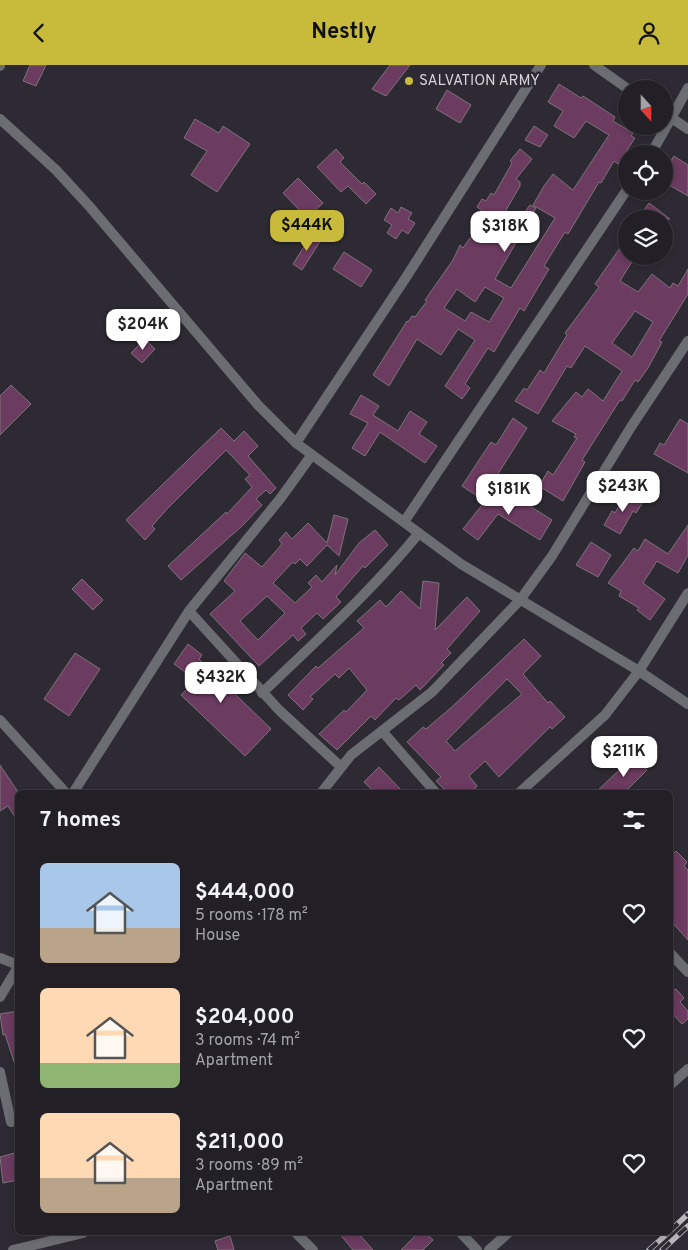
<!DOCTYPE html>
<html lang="en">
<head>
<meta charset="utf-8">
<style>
  body { margin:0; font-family:Overpass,sans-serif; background:#2a282e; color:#f1f3f6; height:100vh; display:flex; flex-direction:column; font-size:19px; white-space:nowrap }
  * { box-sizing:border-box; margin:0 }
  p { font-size:16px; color:#a2a3a7 }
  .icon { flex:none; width:28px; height:28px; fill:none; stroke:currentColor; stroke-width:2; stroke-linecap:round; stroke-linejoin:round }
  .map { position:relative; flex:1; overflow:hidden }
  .side { position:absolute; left:15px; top:725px; width:658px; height:445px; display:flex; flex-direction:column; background:#222026; border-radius:8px; box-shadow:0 2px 8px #0003,0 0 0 1px #3f3e43 }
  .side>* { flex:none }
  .needle { width:32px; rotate:159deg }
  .buttons { position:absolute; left:618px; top:15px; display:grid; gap:10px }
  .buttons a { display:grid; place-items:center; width:55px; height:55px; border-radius:50%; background:#222026; box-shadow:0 2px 8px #0003,0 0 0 1px #3f3e43; font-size:25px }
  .price { position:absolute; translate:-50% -42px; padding:0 11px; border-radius:10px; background:#fff; color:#222; font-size:16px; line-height:32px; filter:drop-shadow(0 1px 2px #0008) }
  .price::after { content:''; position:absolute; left:50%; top:30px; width:15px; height:11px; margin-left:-8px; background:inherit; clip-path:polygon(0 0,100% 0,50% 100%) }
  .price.current { background:#c8bb3b; color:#111 }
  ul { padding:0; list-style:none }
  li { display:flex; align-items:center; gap:15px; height:125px; padding:0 25px }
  li span { display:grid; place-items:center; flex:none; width:140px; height:100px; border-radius:8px; color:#555 }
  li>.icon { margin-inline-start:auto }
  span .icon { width:60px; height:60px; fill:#fffc; stroke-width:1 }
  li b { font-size:21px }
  h2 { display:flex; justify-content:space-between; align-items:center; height:60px; padding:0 25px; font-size:21px }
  header { display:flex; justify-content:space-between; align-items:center; height:65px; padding:0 25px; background:#c8bb3b; color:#111; font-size:22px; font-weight:700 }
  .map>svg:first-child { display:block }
  .building { fill:#6c3b60; stroke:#7e727a; fill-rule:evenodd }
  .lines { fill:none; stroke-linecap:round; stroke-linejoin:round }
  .street { stroke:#6b6d72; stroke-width:10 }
  .rail-casing { stroke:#b8b6bc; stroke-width:5.5 }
  .rail { stroke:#2e2a33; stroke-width:4; stroke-dasharray:11; stroke-linecap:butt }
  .poi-dot { fill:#c8bb3b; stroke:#2e2a33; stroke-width:2 }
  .labels { text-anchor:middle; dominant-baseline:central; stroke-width:5; stroke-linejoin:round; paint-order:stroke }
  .poi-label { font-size:15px; fill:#d4d2d8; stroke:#2e2a33; text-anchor:start }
</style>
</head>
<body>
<header><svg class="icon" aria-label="back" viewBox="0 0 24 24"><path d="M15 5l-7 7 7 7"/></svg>Nestly<svg class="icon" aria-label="person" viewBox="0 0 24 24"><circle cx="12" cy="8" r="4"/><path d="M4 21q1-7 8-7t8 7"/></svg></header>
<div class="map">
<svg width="688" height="1185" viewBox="0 0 688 1185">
  <rect width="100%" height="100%" fill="#2e2a33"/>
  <path class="building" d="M30,0H46L36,21L23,16Z
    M390,0H410L386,31L372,24Z
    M559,19L581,33L583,31L615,52L613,56L633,68L631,71L635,73L618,99L614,96L601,118L599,117L568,169L565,167L544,201L549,204L524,246L520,243L494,287L488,283L465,319L470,323L462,334L445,321L475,275L458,264L441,290L417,274L389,321L373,310L407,256L408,257L412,251L415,252L427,236L425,235L453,195L460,180L463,183L475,166L472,164L484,147L477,142L482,134L486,136L491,128L494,130L512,98L510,96L520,84L532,94L516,114L520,117V121L490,173L500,179L530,140L536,143L495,214L511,223L555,153L533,140L544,121L553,109L573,125L609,70L586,56L574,73L554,61L563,46L548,37ZM485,222L504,233L489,257L471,247L465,256L444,243L457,224L475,237Z
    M447,25L471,40L460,58L436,44Z
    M195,54L219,68L223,61L250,79L217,127L191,110L207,86L184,73Z
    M534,61L548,70L540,82L525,75Z
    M336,84L344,93L340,97L362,119L364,117L376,129L366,139L348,121L341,127L317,102Z
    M674,91L688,100V131L664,117V107Z
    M298,113L323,138L307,153L283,128Z
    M649,138L670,154H638Z
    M401,142L412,148L408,154L415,158L408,169L402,165L396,174L387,168L392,160L384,155L391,143L398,148Z
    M312,169L321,175L302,205L293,199Z
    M620,183L633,195L620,216L638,227L652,209L670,223L673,218L678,221L688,204V229L659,276L662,277L648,303L638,317L635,315L622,336L620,335L582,395L585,397L563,436L539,421L548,406L553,410L577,373L574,372L576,369L552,356L576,327L582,332L588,324L603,336L622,306L585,281L571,303L567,301L538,349L515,336L524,323L527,325L540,305L544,308L567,270L565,268L599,222L595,219ZM635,246L653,257L632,292L612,278Z
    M344,187L372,205L361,222L333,204Z
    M145,274L155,284L142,298L131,288Z
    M11,320L31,339L0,370V331Z
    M361,330L379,341L373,350L398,366L410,346L427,357L419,369L437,381L425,398L380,367L365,391L352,383L368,358L350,349Z
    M513,353L527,363L482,434L462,421L491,377L496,380Z
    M680,354L688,359V408L654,389L660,378L664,380Z
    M221,363L234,376L244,366L258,381L248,391L276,423L270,429L266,425L256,434L262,440L242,461L181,515L168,501L226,447L227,449L252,422L245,414L250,410L226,385L167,444L152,461L155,464L145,475L126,455Z
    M508,424L527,435L525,438L552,455L540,475L498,449L478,475L463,464L486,435L495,441Z
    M631,427L643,437L636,448L633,446L620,469L604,460L612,446L615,448L625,430L628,431Z
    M334,450L348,454L339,491L327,480L307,501L300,494L295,499L293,497L273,518L295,538L312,522L308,518L316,510L322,517L337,500L335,510L359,478L375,465L388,480L365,503L363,501L336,532L341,537L323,554L317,548L301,563L306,569L298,576L293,570L259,601L210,549L235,526L224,516L245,488L262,502L282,479L279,475L286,467L292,474L308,458L327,478ZM267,531L285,548L258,575L240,556Z
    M688,460V490L678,508L657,496L643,518L665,534L650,555L637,545L639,543L619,531L621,526L608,518L634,483L638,486L645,474L668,489Z
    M591,477L611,490L598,512L576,500Z
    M82,514L103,535L93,545L72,524Z
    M423,516L439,518L435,565L467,532L480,546L447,584L451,588L441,598L444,600L420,625L416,620L399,635L396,633L375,655L371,651L337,685L319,669L344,645L346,647L367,625L349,603L339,613L335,609L310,632L313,634L303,645L288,630L316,601L318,603L364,563L357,556L380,535L386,542L401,526L420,544Z
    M524,574L541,591L523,609L548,638L550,636L565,652L552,664L550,662L499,712L485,696L469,711L477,721L471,728H448L436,716L441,712L407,677L423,662L426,664L453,641ZM507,614L522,629L455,686L446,676Z
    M188,579L202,590L199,594L271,664L245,691L181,630L196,615L174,599Z
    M75,588L100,604L69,651L44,634Z
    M634,691L647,705L624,728H595Z
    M0,700L18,727V757L8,741L0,746Z
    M379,702L404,728H375L364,717Z
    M676,786L687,797L684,801L688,805V875L670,855V792Z
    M676,924L684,933L680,937L688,946V954L682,959L670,946V927Z
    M18,946V999L15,1000L5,969L3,970L0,949Z
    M18,1087V1115L3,1118L0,1092Z
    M339,1168H358L373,1185H353Z
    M418,1168H426L433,1175L423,1185H401Z
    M230,1171L234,1185H218L215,1176Z"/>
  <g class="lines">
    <path class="street" d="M594,0L628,24
      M0,1V0
      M664,48L688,64
      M0,54L56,105L90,142L258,340L296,378L461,499L639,606L688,639
      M651,89L688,23
      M296,378L405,214L541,0
      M404,457L626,126
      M189,546L279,645L340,701
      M262,628C316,576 371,527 419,468
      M0,655L66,728
      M382,666L436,728
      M73,728L189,546L280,434L311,391
      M321,728L351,690L432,627L520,535L552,491L631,362L688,276
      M519,728L605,650L639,606L688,528
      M670,888L688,907
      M0,893L18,900
      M0,932L18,902
      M0,1007L11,1057
      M670,1020L688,1004
      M296,1168L313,1185
      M461,1168L477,1185
      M13,1185L83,1168
      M489,1185L508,1168"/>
    <g class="rail-casing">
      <path id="rail" d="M670,1166L688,1149
        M649,1185L668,1168
        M662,1185L688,1161"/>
    </g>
    <use href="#rail" class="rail"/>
  </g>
  <circle class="poi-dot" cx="409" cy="16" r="5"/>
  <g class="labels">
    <g class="poi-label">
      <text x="419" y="16">SALVATION ARMY</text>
    </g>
  </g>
</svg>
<div class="buttons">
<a><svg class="needle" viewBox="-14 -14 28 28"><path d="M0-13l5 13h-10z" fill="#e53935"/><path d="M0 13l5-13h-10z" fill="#a2a3a7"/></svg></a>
<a><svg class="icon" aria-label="locate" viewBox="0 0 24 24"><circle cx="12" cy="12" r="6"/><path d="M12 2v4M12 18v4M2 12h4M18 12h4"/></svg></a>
<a><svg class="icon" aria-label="layers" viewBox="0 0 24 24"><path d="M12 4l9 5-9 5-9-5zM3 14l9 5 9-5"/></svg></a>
</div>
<b class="price current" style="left:307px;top:187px">$444K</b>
<b class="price" style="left:505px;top:188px">$318K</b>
<b class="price" style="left:143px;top:286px">$204K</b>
<b class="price" style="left:623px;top:448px">$243K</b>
<b class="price" style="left:509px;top:451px">$181K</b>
<b class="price" style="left:221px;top:639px">$432K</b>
<b class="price" style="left:624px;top:713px">$211K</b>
<section class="side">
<h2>7 homes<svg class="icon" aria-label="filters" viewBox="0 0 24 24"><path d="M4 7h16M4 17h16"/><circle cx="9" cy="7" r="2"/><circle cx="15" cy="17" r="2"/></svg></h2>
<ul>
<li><span style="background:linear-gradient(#a9c7e8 65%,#b9a48a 0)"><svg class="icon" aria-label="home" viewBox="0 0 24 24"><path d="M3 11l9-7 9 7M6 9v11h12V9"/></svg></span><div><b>$444,000</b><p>5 rooms · 178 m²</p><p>House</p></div><svg class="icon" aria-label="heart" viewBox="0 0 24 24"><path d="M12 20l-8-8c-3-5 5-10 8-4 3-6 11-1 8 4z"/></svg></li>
<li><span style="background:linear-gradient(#ffd9b3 75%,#8fb573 0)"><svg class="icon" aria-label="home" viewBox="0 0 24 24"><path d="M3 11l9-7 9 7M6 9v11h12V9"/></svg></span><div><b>$204,000</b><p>3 rooms · 74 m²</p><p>Apartment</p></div><svg class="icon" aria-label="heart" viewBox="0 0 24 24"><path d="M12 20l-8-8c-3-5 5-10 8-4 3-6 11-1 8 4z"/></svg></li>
<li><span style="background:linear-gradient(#ffd9b3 65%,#b9a48a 0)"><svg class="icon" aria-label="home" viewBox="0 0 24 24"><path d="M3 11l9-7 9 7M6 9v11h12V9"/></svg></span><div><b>$211,000</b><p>3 rooms · 89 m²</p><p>Apartment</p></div><svg class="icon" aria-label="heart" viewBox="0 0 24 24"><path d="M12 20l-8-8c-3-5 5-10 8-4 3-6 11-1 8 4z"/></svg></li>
</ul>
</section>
</div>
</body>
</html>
